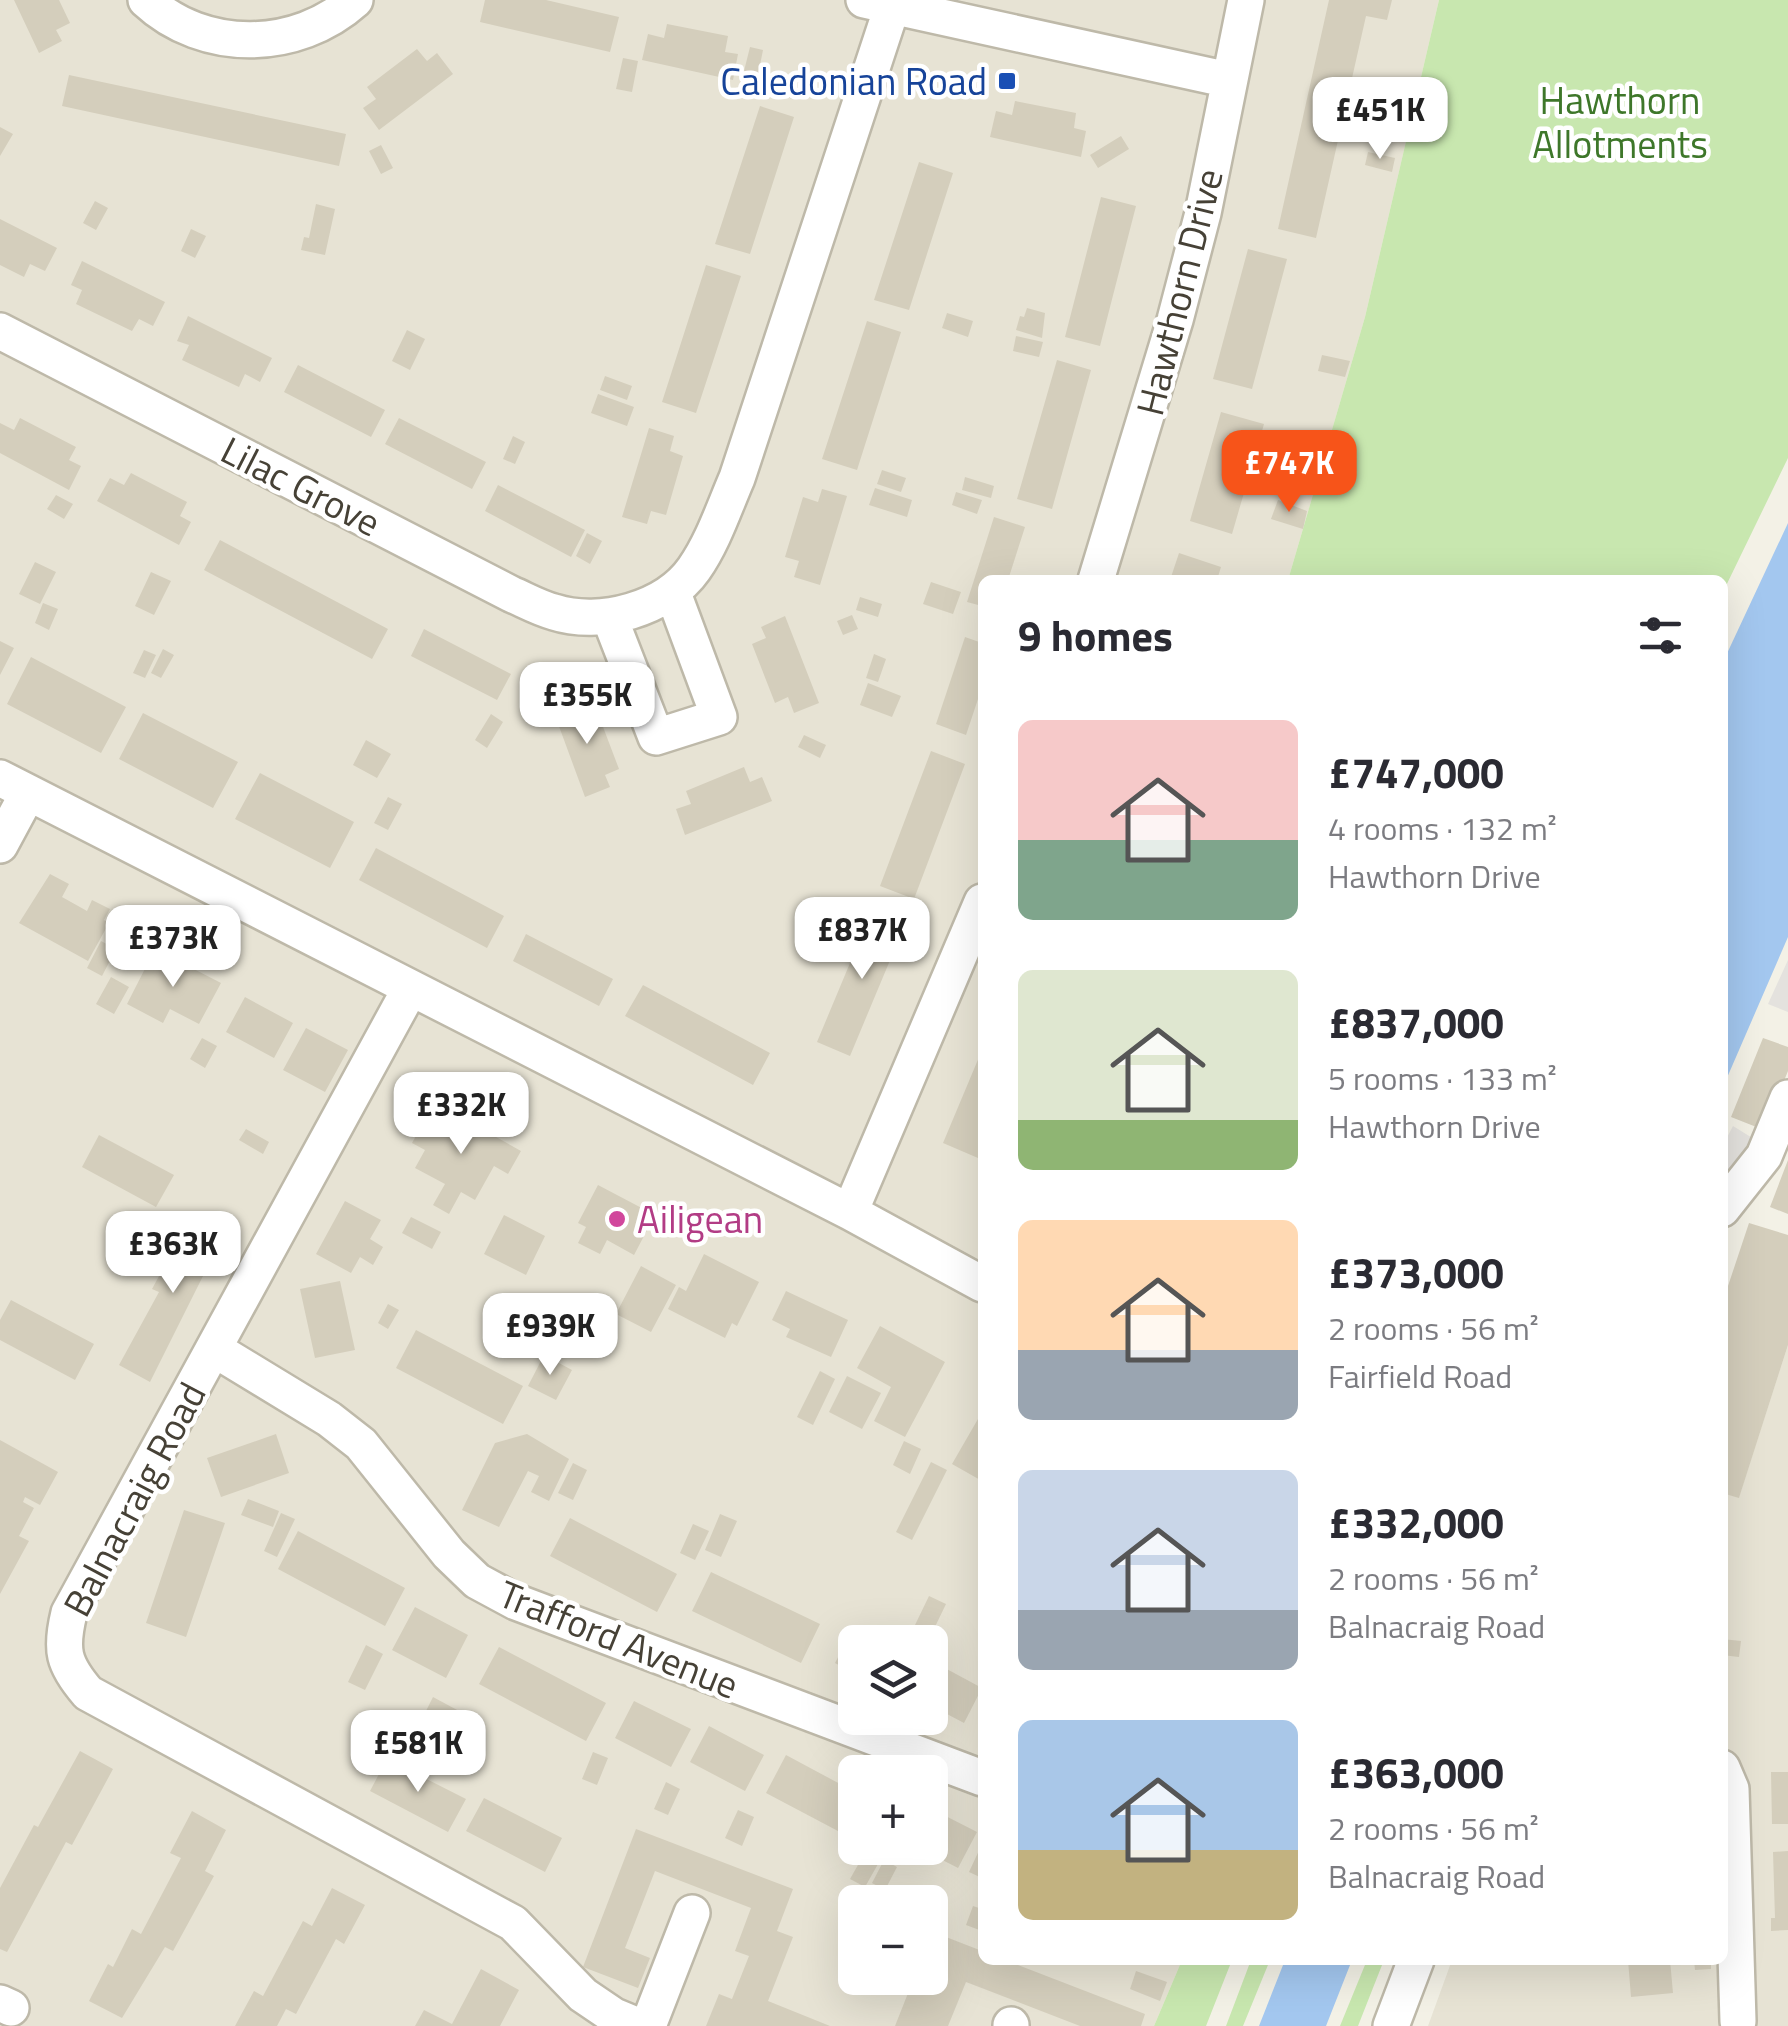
<!DOCTYPE html>
<html lang="en">
<head>
<meta charset="utf-8">
<style>
  body { margin:0; font-family:"Titillium Web",sans-serif; background:#f2f2f3; color:#2b2b33; height:100vh; display:flex; flex-direction:column; font-size:38px; white-space:nowrap }
  * { box-sizing:border-box; margin:0 }
  p { font-size:32px; color:#7c7c81 }
  .icon { flex:none; width:55px; height:55px; fill:none; stroke:currentColor; stroke-width:2; stroke-linecap:round; stroke-linejoin:round }
  .map { position:relative; flex:1; overflow:hidden }
  .sheet { position:absolute; left:978px; top:575px; width:750px; height:1390px; display:flex; flex-direction:column; background:#fff; border-radius:15px; box-shadow:0 10px 40px #0002 }
  .sheet>* { flex:none }
  .controls { position:absolute; left:838px; top:1625px; display:grid; gap:20px }
  .controls a { display:grid; place-items:center; width:110px; height:110px; border-radius:15px; background:#fff; box-shadow:0 10px 40px #0002; font-size:50px }
  .price { position:absolute; translate:-50% -85px; padding:0 22px; border-radius:20px; background:#fff; color:#222; font-size:32px; line-height:65px; filter:drop-shadow(0 2px 5px #0008) }
  .price::after { content:''; position:absolute; left:50%; top:60px; width:30px; height:22px; margin-left:-15px; background:inherit; clip-path:polygon(0 0,100% 0,50% 100%) }
  .price.current { background:#f75419; color:#fff }
  ul { padding:0; list-style:none }
  li { display:flex; align-items:center; gap:30px; height:250px; padding:0 40px }
  li span { display:grid; place-items:center; flex:none; width:280px; height:200px; border-radius:15px; color:#555 }
  li>.icon { margin-inline-start:auto }
  span .icon { width:120px; height:120px; fill:#fffc; stroke-width:1 }
  li b { font-size:42px }
  h2 { display:flex; justify-content:space-between; align-items:center; height:120px; padding:0 40px; font-size:42px }
  .map>svg:first-child { display:block }
  .residential { fill:#e7e3d4; fill-rule:evenodd }
  .green { fill:#c8e7af }
  .parking { fill:#e4e2de }
  .water { fill:#a3c7ef }
  .building { fill:#d4cebc }
  .lines { fill:none; stroke-linecap:round; stroke-linejoin:round }
  .minor-casing { stroke:#beb9a9; stroke-width:40 }
  .minor { stroke:#fff; stroke-width:35 }
  .transit-dot { fill:#1a4fb4; stroke:#fff; stroke-width:4 }
  .hotel-dot { fill:#d1479c; stroke:#fff; stroke-width:4 }
  .labels { text-anchor:middle; dominant-baseline:central; stroke-width:9; stroke-linejoin:round; paint-order:stroke }
  .transit-label { font-size:38px; fill:#164399; stroke:#fff; text-anchor:end }
  .park-label { font-size:38px; fill:#3e772a; stroke:#fff }
  .street-label { font-size:38px; fill:#464136; stroke:#fff }
  .hotel-label { font-size:38px; fill:#b23c85; stroke:#fff; text-anchor:start }
</style>
</head>
<body>
<div class="map">
<svg width="1788" height="2026" viewBox="0 0 1788 2026">
  <rect width="100%" height="100%" fill="#f3f1e6"/>
  <path class="residential" d="M0,0H1439L1365,317L1288,580H982V1960H1182L1154,2026H0ZM855,1642H930V1718H855ZM855,1772H930V1848H855ZM855,1902H930V1978H855Z
    M1788,1345V2026H1428L1452,1960H1722L1723,1493L1739,1497Z"/>
  <path class="green" d="M1439,0H1788V458L1723,592L1722,580H1288L1365,317Z
    M1182,1960H1232L1206,2026H1154Z
    M1251,1960H1270L1243,2026H1226Z
    M1367,1960H1384L1358,2026H1340Z"/>
  <path class="parking" d="M1788,960V1012L1768,1004Z
    M1733,1126L1754,1139L1723,1198V1145Z"/>
  <path class="water" d="M1788,523V937L1723,1087V662Z
    M1285,1960H1352L1326,2026H1259Z"/>
  <path class="building" d="M14,0H59L70,23L56,30L62,41L39,53Z
    M485,0H546L619,17L610,52L480,22Z
    M1329,0H1392L1387,20L1366,16L1316,238L1278,229Z
    M667,24L728,36L725,52L738,54L733,80L642,60L648,34L664,38Z
    M750,47L763,50L758,75L744,71Z
    M417,49L427,61L437,53L453,74L379,130L363,108L376,99L367,87Z
    M623,58L638,61L632,92L616,89Z
    M69,75L346,134L339,166L62,106Z
    M774,78L797,85L793,99L770,92Z
    M1385,92L1411,97L1408,113L1382,107Z
    M1015,101L1076,113L1074,128L1086,131L1081,157L990,137L996,111L1012,115Z
    M760,106L794,117L750,254L715,244Z
    M0,127L13,134L0,156Z
    M1121,136L1129,149L1098,168L1090,155Z
    M381,145L393,168L381,174L369,151Z
    M1368,152L1395,158L1392,172L1365,165Z
    M919,162L953,173L909,310L874,300Z
    M1101,197L1136,206L1100,346L1065,337Z
    M95,201L108,208L96,230L83,223Z
    M316,204L335,209L325,255L301,250L304,237L309,238Z
    M0,219L57,248L45,271L30,264L24,277L0,265Z
    M191,229L206,236L195,258L181,251Z
    M1248,249L1287,259L1252,389L1213,379Z
    M82,261L165,302L153,326L139,319L132,331L76,304L82,290L71,285Z
    M706,265L741,276L696,413L662,402Z
    M1027,308L1045,313L1042,338L1016,330L1020,316L1024,317Z
    M947,313L973,321L968,337L942,328Z
    M188,316L272,358L260,382L245,374L239,387L182,360L189,345L177,341Z
    M867,321L901,332L857,470L822,459Z
    M407,330L425,339L410,370L392,361Z
    M1016,336L1043,342L1039,357L1013,351Z
    M1322,355L1350,361L1345,377L1318,371Z
    M1057,360L1091,370L1052,509L1017,499Z
    M298,365L385,410L371,437L284,392Z
    M605,376L632,386L627,400L600,390Z
    M598,394L634,407L627,426L591,413Z
    M1221,412L1264,424L1232,534L1190,521Z
    M20,418L76,447L69,460L81,466L69,490L0,453V423L14,430Z
    M399,418L486,462L472,489L385,444Z
    M649,428L674,436L670,451L683,456L666,515L651,511L647,524L622,517Z
    M513,436L525,442L515,464L503,459Z
    M882,470L906,478L901,492L877,484Z
    M131,473L187,502L180,516L191,522L179,545L97,501L110,478L124,485Z
    M965,477L994,486L991,498L962,490Z
    M498,485L585,530L571,557L485,511Z
    M875,488L912,500L907,517L869,505Z
    M822,489L847,496L820,585L794,577L799,561L785,557L803,497L818,502Z
    M956,492L982,500L977,514L952,505Z
    M56,495L73,504L64,519L47,509Z
    M1278,500L1307,511L1303,529L1271,519Z
    M994,517L1025,527L1008,580H982V606L967,602Z
    M587,533L602,541L590,564L576,556Z
    M220,540L388,629L372,659L204,570Z
    M1179,553L1221,567L1217,580H1170Z
    M35,562L56,572L40,604L19,594Z
    M151,572L171,581L154,615L135,606Z
    M931,582L961,592L953,614L923,604Z
    M860,597L882,604L878,617L856,610Z
    M43,603L58,609L49,630L35,623Z
    M852,615L858,629L843,635L837,621Z
    M785,616L819,703L794,713L788,697L775,703L752,644L766,638L761,627Z
    M424,629L511,674L497,700L411,656Z
    M965,637L982,643V687L966,735L936,724Z
    M0,641L14,648L0,675Z
    M163,649L174,655L161,678L151,673Z
    M144,650L156,655L145,678L133,673Z
    M874,654L886,659L878,682L866,678Z
    M31,657L126,707L101,753L7,704Z
    M868,683L901,696L892,717L860,705Z
    M578,700L584,715L597,711L619,769L605,775L610,787L585,797L553,710Z
    M143,713L238,762L213,808L119,759Z
    M491,714L503,722L487,748L475,740Z
    M804,735L826,745L820,758L798,747Z
    M366,740L391,754L377,778L353,765Z
    M931,751L965,764L914,899L880,886Z
    M744,767L750,782L762,777L772,801L685,835L676,809L691,804L686,791Z
    M260,773L354,822L330,868L235,819Z
    M388,797L402,804L388,830L374,823Z
    M376,848L504,916L487,948L359,880Z
    M50,874L69,884L62,897L87,911L92,900L110,909L104,920L109,923L88,961L19,923Z
    M873,908L906,922L850,1056L817,1042Z
    M526,934L613,979L599,1006L513,961Z
    M101,941L116,949L102,976L87,968Z
    M155,949L221,983L199,1024L170,1009L163,1023L127,1004Z
    M111,977L129,987L114,1014L96,1004Z
    M643,985L770,1053L753,1085L625,1016Z
    M245,997L293,1023L274,1058L226,1032Z
    M306,1028L348,1050L325,1092L283,1070Z
    M202,1038L217,1046L205,1068L190,1059Z
    M1763,1038L1788,1047V1071L1764,1130L1731,1117Z
    M982,1050V1147L978,1158L943,1143Z
    M446,1109L521,1151L508,1174L494,1166L475,1200L461,1192L449,1214L433,1205L445,1184L415,1168L425,1150L412,1143L423,1123L435,1129Z
    M246,1129L269,1142L263,1154L239,1140Z
    M99,1135L174,1175L156,1207L82,1167Z
    M1788,1160V1214L1770,1207Z
    M598,1185L655,1215L634,1255L607,1240L600,1254L578,1243L586,1227L578,1223Z
    M345,1201L381,1220L370,1239L383,1247L373,1265L360,1257L351,1273L316,1254Z
    M193,1214L225,1232L150,1382L119,1365L159,1292L152,1289Z
    M504,1215L545,1236L526,1275L484,1254Z
    M411,1217L441,1232L432,1249L402,1233Z
    M1749,1223L1788,1235V1345L1739,1498L1722,1493V1304Z
    M704,1254L759,1282L737,1326L732,1323L725,1338L668,1309L679,1287L686,1291Z
    M641,1266L676,1285L651,1332L616,1314Z
    M340,1281L355,1350L315,1358L300,1289Z
    M786,1291L848,1320L831,1357L786,1337L790,1329L772,1320Z
    M11,1300L94,1344L75,1380L0,1340V1320Z
    M388,1304L399,1310L388,1329L378,1323Z
    M569,1316L583,1324L567,1353L552,1346Z
    M880,1326L945,1362L905,1437L874,1421L891,1387L857,1368Z
    M416,1330L523,1386L503,1424L396,1368Z
    M544,1355L572,1370L556,1400L528,1386Z
    M820,1371L835,1379L813,1425L797,1417Z
    M847,1376L881,1393L862,1429L829,1412Z
    M982,1412V1481L952,1464Z
    M276,1434L289,1473L221,1497L207,1458Z
    M527,1434L569,1459L549,1501L531,1492L539,1476L528,1471L499,1527L462,1510L495,1443Z
    M0,1440L58,1472L40,1505L25,1497L23,1502L34,1508L19,1536L29,1541L0,1594Z
    M904,1441L921,1449L910,1474L893,1465Z
    M931,1462L947,1470L912,1540L896,1532Z
    M573,1463L587,1470L573,1500L558,1493Z
    M248,1499L279,1511L273,1527L241,1515Z
    M184,1510L225,1523L186,1637L146,1623Z
    M281,1513L295,1519L277,1557L264,1551Z
    M720,1514L737,1521L721,1557L705,1550Z
    M570,1518L677,1574L657,1612L550,1556Z
    M693,1524L709,1531L695,1560L680,1553Z
    M298,1531L405,1588L385,1626L278,1569Z
    M711,1572L820,1624L801,1663L692,1611Z
    M929,1596L946,1604L932,1633L915,1625Z
    M415,1607L468,1635L446,1678L392,1650Z
    M854,1627L884,1642H855V1674L835,1663Z
    M1722,1639L1741,1641L1739,1657L1722,1655Z
    M366,1645L383,1654L365,1690L348,1682Z
    M499,1647L606,1703L586,1741L479,1684Z
    M930,1660L982,1688L964,1723L930,1705Z
    M433,1697L459,1711L446,1737L420,1723Z
    M634,1701L691,1729L671,1767L615,1738Z
    M709,1726L764,1755L745,1791L690,1762Z
    M80,1751L113,1769L72,1845L66,1842L7,1952L0,1949V1888L34,1825L38,1827Z
    M593,1752L608,1758L597,1785L582,1779Z
    M786,1755L855,1792V1840L766,1793Z
    M387,1759L466,1799L448,1832L370,1791Z
    M1771,1772H1788V1824H1772Z
    M666,1782L680,1789L668,1815L654,1809Z
    M484,1798L562,1838L545,1872L466,1831Z
    M930,1808L977,1832L958,1868L919,1848H930Z
    M738,1810L754,1817L742,1846L725,1838Z
    M192,1811L226,1830L205,1871L214,1876L173,1951L165,1947L122,2018L89,2001L108,1964L113,1967L132,1929L141,1934L181,1858L170,1853Z
    M636,1829L793,1889L777,1931L793,1937L768,2001L830,2026H706L719,1994L732,1999L749,1956L735,1951L751,1908L655,1871L625,1948L650,1958L638,1988L583,1967Z
    M982,1844V1878L969,1872Z
    M1788,1851V1930L1771,1931V1918H1775L1773,1852Z
    M863,1856L878,1864L865,1887L850,1879Z
    M884,1860L897,1867L885,1890L872,1883Z
    M332,1888L365,1905L344,1944L336,1939L296,2014L286,2009L277,2026H235L254,1991L263,1996L303,1921L312,1926Z
    M973,1906L982,1909V1931L966,1925Z
    M946,1937L982,1951V1960H1005L1145,2014L1141,2026H1080L966,1982L948,2026H895L912,1983L926,1989Z
    M1628,1960H1670L1673,1993L1631,1997Z
    M1694,1960H1711V1969L1695,1970Z
    M481,1969L519,1990L500,2026H415L424,2010L452,2024Z
    M1136,1971L1167,1982L1160,2001L1130,1989Z"/>
  <g class="lines">
    <g class="minor-casing">
      <path id="minor" d="M146,0C204,54 297,52 355,0
        M864,0L1229,80
        M0,331L511,594C525,600 539,608 554,612C600,627 666,609 694,569C713,542 724,508 737,478L892,7
        M1096,580L1175,320L1203,213L1246,0
        M609,616L656,737L719,717L673,593
        M0,778L850,1212L982,1284
        M0,845L28,793
        M410,989L69,1613C60,1650 63,1664 88,1693L513,1923L583,1995L614,2016L638,2026
        M1722,1209L1764,1156L1788,1098
        M850,1212L982,902
        M214,1349L329,1419L361,1444L449,1554L477,1581L516,1602L982,1778
        M1722,1768L1731,1789L1738,2021
        M0,2003L11,2008
        M648,2026L692,1913
        M1011,2026V2025
        M1391,2026L1416,1960"/>
    </g>
    <use href="#minor" class="minor"/>
  </g>
  <rect class="transit-dot" x="997" y="71" width="20" height="20" rx="5"/>
  <circle class="hotel-dot" cx="617" cy="1219" r="10"/>
  <g class="labels">
    <g class="transit-label">
      <text x="987" y="81">Caledonian Road</text>
    </g>
    <g class="park-label">
      <text x="1620" y="100">Hawthorn<tspan x="1620" dy="44">Allotments</tspan></text>
    </g>
    <g class="street-label">
      <text transform="translate(1179 292) rotate(-76)">Hawthorn Drive</text>
      <text transform="translate(301 486) rotate(27)">Lilac Grove</text>
      <text transform="translate(134 1499) rotate(-62)">Balnacraig Road</text>
      <text transform="translate(619 1639) rotate(22)">Trafford Avenue</text>
    </g>
    <g class="hotel-label">
      <text x="637" y="1219">Ailigean</text>
    </g>
  </g>
</svg>
<div class="controls">
<a><svg class="icon" aria-label="layers" viewBox="0 0 24 24"><path d="M12 4l9 5-9 5-9-5zM3 14l9 5 9-5"/></svg></a>
<a>+</a>
<a>−</a>
</div>
<b class="price" style="left:1380px;top:162px">£451K</b>
<b class="price current" style="left:1289px;top:515px">£747K</b>
<b class="price" style="left:587px;top:747px">£355K</b>
<b class="price" style="left:862px;top:982px">£837K</b>
<b class="price" style="left:173px;top:990px">£373K</b>
<b class="price" style="left:461px;top:1157px">£332K</b>
<b class="price" style="left:173px;top:1296px">£363K</b>
<b class="price" style="left:550px;top:1378px">£939K</b>
<b class="price" style="left:418px;top:1795px">£581K</b>
<section class="sheet">
<h2>9 homes<svg class="icon" aria-label="filters" viewBox="0 0 24 24"><path d="M4 7h16M4 17h16"/><circle cx="9" cy="7" r="2"/><circle cx="15" cy="17" r="2"/></svg></h2>
<ul>
<li><span style="background:linear-gradient(#f6c9c9 60%,#7fa58c 0)"><svg class="icon" aria-label="home" viewBox="0 0 24 24"><path d="M3 11l9-7 9 7M6 9v11h12V9"/></svg></span><div><b>£747,000</b><p>4 rooms · 132 m²</p><p>Hawthorn Drive</p></div></li>
<li><span style="background:linear-gradient(#dfe7d0 75%,#8fb573 0)"><svg class="icon" aria-label="home" viewBox="0 0 24 24"><path d="M3 11l9-7 9 7M6 9v11h12V9"/></svg></span><div><b>£837,000</b><p>5 rooms · 133 m²</p><p>Hawthorn Drive</p></div></li>
<li><span style="background:linear-gradient(#ffd9b3 65%,#9aa5b1 0)"><svg class="icon" aria-label="home" viewBox="0 0 24 24"><path d="M3 11l9-7 9 7M6 9v11h12V9"/></svg></span><div><b>£373,000</b><p>2 rooms · 56 m²</p><p>Fairfield Road</p></div></li>
<li><span style="background:linear-gradient(#c9d6e8 70%,#9aa5b1 0)"><svg class="icon" aria-label="home" viewBox="0 0 24 24"><path d="M3 11l9-7 9 7M6 9v11h12V9"/></svg></span><div><b>£332,000</b><p>2 rooms · 56 m²</p><p>Balnacraig Road</p></div></li>
<li><span style="background:linear-gradient(#a9c7e8 65%,#c2b280 0)"><svg class="icon" aria-label="home" viewBox="0 0 24 24"><path d="M3 11l9-7 9 7M6 9v11h12V9"/></svg></span><div><b>£363,000</b><p>2 rooms · 56 m²</p><p>Balnacraig Road</p></div></li>
</ul>
</section>
</div>
</body>
</html>
